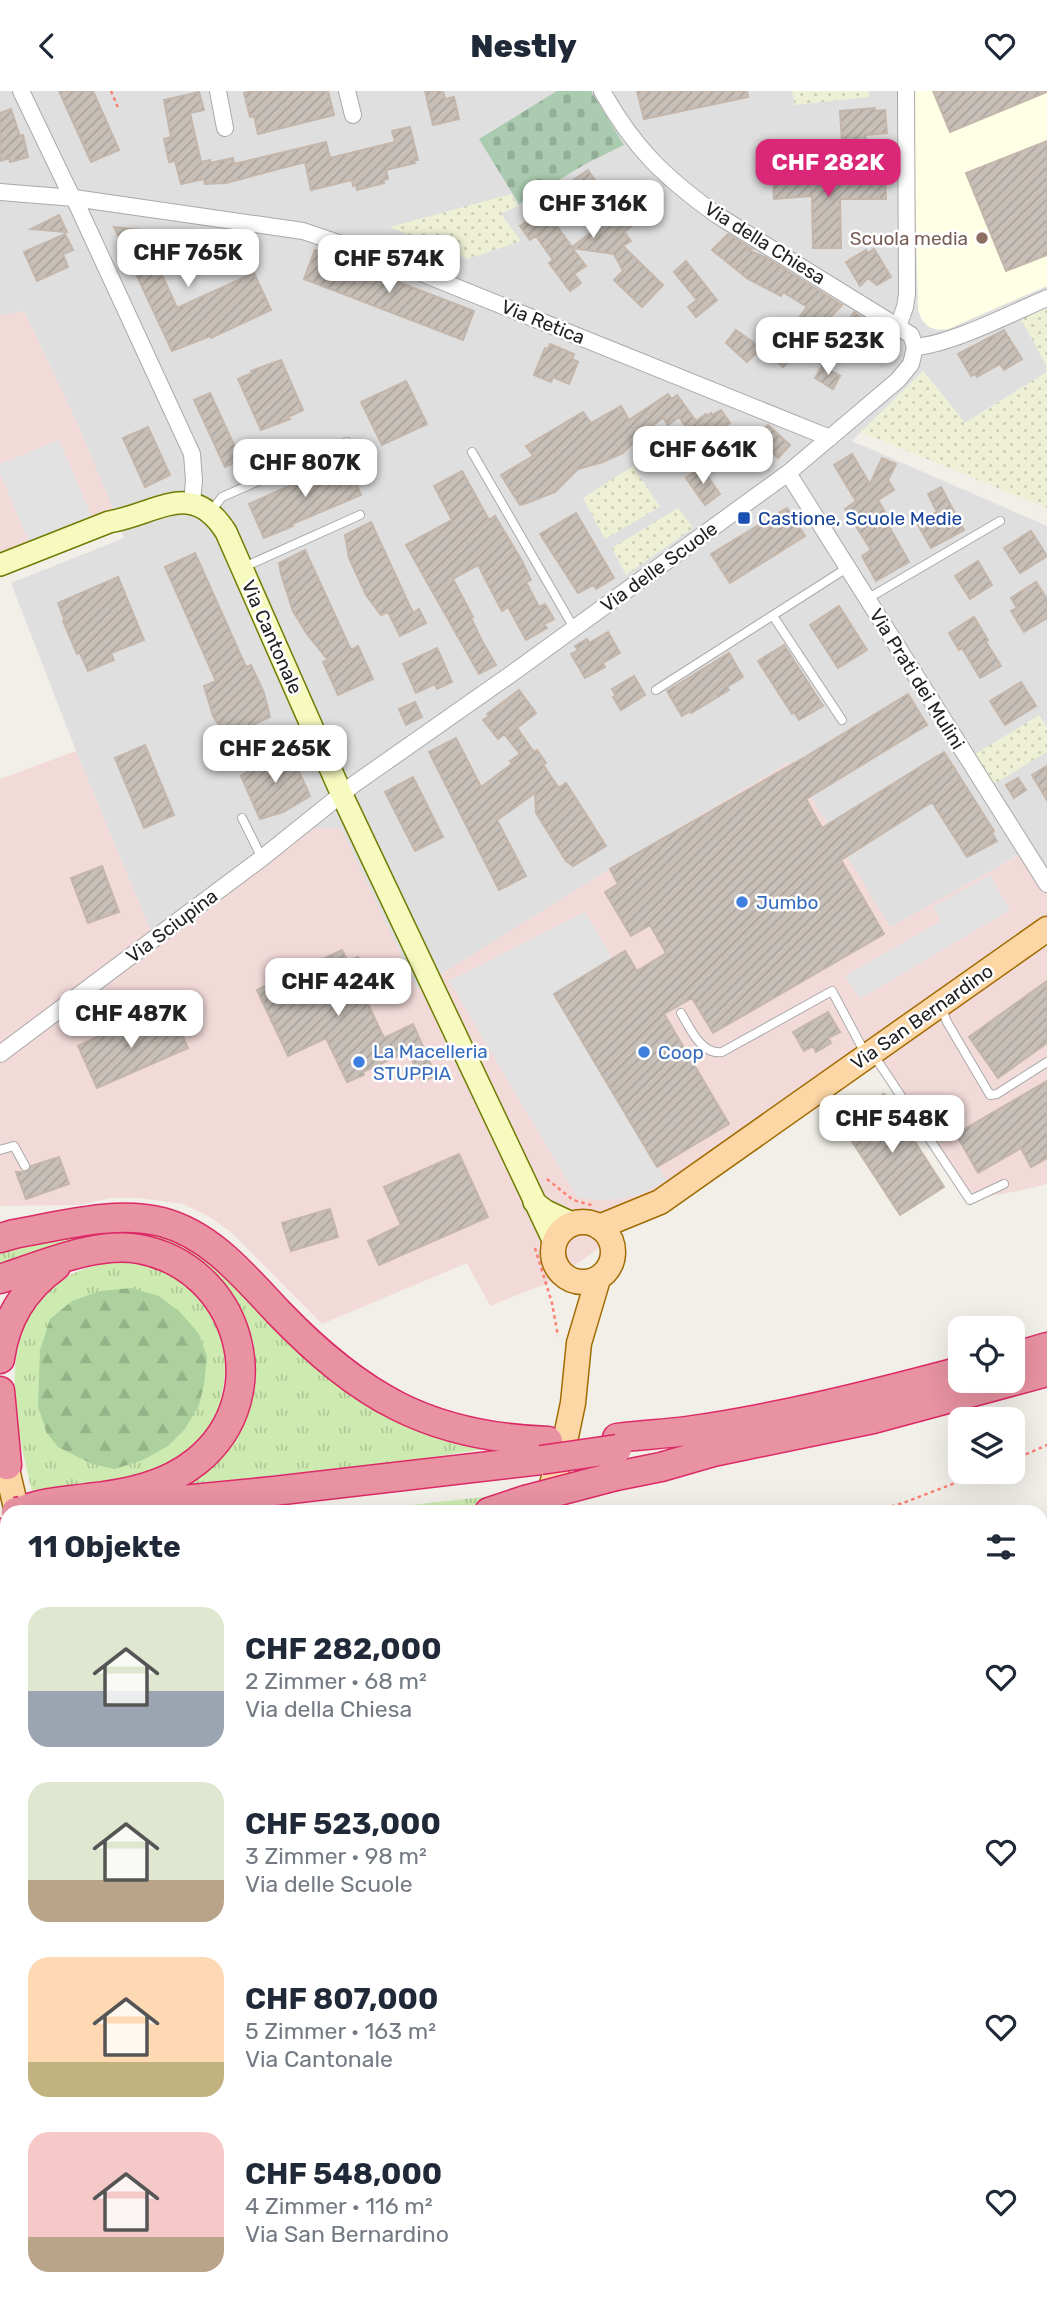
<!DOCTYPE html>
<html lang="de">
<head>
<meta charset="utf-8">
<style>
  body { margin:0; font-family:Rubik,sans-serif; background:#f6f6f7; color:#1f2937; height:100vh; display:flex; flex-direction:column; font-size:26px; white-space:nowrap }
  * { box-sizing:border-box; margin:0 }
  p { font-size:23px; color:#747a83 }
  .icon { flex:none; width:38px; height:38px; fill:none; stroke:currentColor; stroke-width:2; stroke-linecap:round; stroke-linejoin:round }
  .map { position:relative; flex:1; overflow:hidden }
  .details { position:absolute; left:0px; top:1414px; width:1048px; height:798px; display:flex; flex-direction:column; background:#fff; border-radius:21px 21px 0 0; box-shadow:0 7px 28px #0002 }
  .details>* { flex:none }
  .fabs { position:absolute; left:948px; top:1225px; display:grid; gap:14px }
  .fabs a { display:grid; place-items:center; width:77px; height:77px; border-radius:14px; background:#fff; box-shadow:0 7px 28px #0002; font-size:35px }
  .price { position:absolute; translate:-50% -60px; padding:0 16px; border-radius:14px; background:#fff; color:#222; font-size:23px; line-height:46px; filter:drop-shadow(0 2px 4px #0008) }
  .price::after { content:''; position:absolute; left:50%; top:42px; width:21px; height:16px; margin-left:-10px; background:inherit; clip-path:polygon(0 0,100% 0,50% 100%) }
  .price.selected { background:#db2777; color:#fff }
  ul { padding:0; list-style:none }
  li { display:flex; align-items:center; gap:21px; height:175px; padding:0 28px }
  li span { display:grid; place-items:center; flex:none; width:196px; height:140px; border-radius:21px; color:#555 }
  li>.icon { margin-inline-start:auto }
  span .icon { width:84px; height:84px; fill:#fffc; stroke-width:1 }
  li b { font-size:30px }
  h2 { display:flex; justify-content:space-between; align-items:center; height:84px; padding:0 28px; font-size:30px }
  header { display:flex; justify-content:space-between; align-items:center; height:91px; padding:0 28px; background:#fff; font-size:32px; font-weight:800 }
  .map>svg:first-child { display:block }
  .residential { fill:#e0dfdf }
  .commercial { fill:#f2dad9 }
  .education { fill:#ffffe5 }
  .farmland { fill:url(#farmland-dots) }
  .grass { fill:url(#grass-tufts) }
  .forest { fill:url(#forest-firs) }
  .cemetery { fill:url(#cemetery-stones) }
  .park { fill:url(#park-crowns) }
  .parking { fill:#e2e2e2 }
  .water { fill:url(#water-waves) }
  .building { fill:url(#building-hatch); stroke:#c4b6ab; stroke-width:2 }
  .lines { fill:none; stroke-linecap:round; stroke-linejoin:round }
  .lane-casing { stroke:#a9a9a9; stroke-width:10 }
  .street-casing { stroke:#a9a9a9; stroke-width:18 }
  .secondary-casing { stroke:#707d05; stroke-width:24 }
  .primary-casing { stroke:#a06b00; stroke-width:27 }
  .highway-casing { stroke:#dc2a67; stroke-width:31 }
  .path { stroke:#fa8072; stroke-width:2.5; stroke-dasharray:3.5 3.5; stroke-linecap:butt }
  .lane { stroke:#fff; stroke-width:8 }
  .street { stroke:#fff; stroke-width:16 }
  .secondary { stroke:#f7fabf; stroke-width:21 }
  .primary { stroke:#fcd6a4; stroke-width:24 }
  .highway { stroke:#e892a2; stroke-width:28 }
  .highway-bridge-casing { stroke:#dc2a67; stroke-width:31; stroke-linecap:butt }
  .highway-bridge { stroke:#e892a2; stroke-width:28 }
  .education-dot { fill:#8d6e63; stroke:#fff; stroke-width:2.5 }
  .transit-dot { fill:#1a4fb4; stroke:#fff; stroke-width:2.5 }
  .shop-dot { fill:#3f7fe0; stroke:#fff; stroke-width:2.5 }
  .labels { text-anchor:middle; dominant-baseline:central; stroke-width:5; stroke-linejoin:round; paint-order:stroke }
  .education-label { font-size:19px; fill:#785e54; stroke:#fff; text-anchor:end }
  .street-label { font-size:19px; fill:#222; stroke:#fff }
  .transit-label { font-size:19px; fill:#164399; stroke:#fff; text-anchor:start }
  .shop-label { font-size:19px; fill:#366cbe; stroke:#fff; text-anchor:start }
</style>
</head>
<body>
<header><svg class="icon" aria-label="back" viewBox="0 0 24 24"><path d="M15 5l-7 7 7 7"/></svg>Nestly<svg class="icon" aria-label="heart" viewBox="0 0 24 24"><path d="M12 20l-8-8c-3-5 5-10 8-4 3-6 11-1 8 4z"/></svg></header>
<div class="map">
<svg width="1047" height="2212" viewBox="0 0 1047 2212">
  <defs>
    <pattern id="farmland-dots" width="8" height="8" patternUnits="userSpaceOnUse" patternTransform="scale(1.75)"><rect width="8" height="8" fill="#eef0d5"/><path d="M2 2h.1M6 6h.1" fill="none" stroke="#ccceb7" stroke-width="1.8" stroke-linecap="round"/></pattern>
    <pattern id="grass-tufts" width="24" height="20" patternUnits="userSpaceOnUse" patternTransform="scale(1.75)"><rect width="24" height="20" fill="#cdebb0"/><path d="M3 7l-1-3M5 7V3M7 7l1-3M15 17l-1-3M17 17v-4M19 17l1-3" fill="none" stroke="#b0c997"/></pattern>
    <pattern id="forest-firs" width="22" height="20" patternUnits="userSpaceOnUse" patternTransform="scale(1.75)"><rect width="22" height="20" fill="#add19e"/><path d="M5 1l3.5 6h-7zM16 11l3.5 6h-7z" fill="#95b388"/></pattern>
    <pattern id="cemetery-stones" width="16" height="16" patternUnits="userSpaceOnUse" patternTransform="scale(1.75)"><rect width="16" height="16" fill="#aacbaf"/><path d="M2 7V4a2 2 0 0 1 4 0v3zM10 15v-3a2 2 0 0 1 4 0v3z" fill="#92ae96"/></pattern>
    <pattern id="park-crowns" width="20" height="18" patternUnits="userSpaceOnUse" patternTransform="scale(1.75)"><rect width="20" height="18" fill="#c8facc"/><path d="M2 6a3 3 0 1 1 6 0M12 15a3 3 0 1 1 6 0" fill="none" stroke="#acd6af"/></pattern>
    <pattern id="water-waves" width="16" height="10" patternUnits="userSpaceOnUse" patternTransform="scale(1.75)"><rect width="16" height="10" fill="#aad3df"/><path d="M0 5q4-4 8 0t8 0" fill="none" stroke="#92b5bf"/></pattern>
    <pattern id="building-hatch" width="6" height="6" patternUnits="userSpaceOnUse" patternTransform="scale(1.75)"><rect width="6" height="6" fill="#c7bfb8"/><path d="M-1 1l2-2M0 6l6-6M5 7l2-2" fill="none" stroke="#aba49e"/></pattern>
  </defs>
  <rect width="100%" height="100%" fill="#f2efe9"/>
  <path class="residential" d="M0,0H1047V211L1019,224L1045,270L1047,281L965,332L923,280L852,350L1047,435V791L1025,760L890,837L790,671L608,779L416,899L154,848L76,660L11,492L124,447L80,338L24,220L0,225Z
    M1047,1801V2212H0V2168L7,2171V2205H1041V1804Z"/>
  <path class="commercial" d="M24,220L80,338L115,423L0,465V225Z
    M76,660L154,848L262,767L315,737H341L417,898L608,779L790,671L890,836L1026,760L1047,796V1093L1023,1099L970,1109L872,961L553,1190L490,1215L467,1172L322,1233L230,1140L208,1125L183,1113L139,1107H110L81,1114L0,1115V688Z"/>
  <path class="education" d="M915,0H1047V195L948,238L938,239L929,236L922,229L918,219L915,100Z
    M132,2205H194L199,2212H123Z"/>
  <path class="farmland" d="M792,0H869V6L795,14Z
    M511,103L518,115L501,123L521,150L467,168L390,136Z
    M1047,211V276L1019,224Z
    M923,280L965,332L1047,281V417L861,341Z
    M633,375L660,416L605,448L583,407Z
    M678,417L693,437L626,484L612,457Z
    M1039,624L1047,636V661L992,694L974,664Z"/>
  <path class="grass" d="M135,1137L191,1153L270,1227L484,1354V1358L387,1373L183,1394L200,1379L246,1256L161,1155L0,1181V1155Z
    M115,1171C189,1173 238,1229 222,1303C218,1326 205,1347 186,1361C143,1394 84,1395 32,1400C17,1341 0,1266 36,1213C57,1187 82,1175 115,1171Z
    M512,1403L465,1421H346Z
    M0,1638H6V1701L0,1689Z"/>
  <path class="forest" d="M131,1197L159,1205L180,1221L199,1243L207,1266L204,1294L199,1314L185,1338L168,1355L143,1369L115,1378L92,1373L58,1356L47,1342L38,1316L40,1259L50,1228L72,1210L100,1200Z"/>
  <path class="cemetery" d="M557,0H591L624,54L587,72L519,113L479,48Z"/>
  <path class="park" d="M1041,1684L1047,1692V1789L1041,1793Z"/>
  <path class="parking" d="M59,349L92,426L29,452L0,382V373Z
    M990,784L1010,819L860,908L845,885L941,830L933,816Z
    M585,821L613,868L554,903L667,1089L643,1102L621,1108L599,1109L577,1106L449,890Z"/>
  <path class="water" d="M1047,1431V1545L1041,1548V1434Z"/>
  <path class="building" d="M59,0H93L119,59L91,71Z
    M252,0H328L334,24L258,43L254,25L250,26L244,2Z
    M425,0H443L445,8L454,6L459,28L433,34Z
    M637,0H747L748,6L644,28Z
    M933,0H1047V1L950,41Z
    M199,1L204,19L190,22L201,71L210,69V72L233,67L234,73L326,51L330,67L395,51L392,40L410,36L418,69H414L415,72L386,79L388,88L383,89L384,92L357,99L356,94L353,95L352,89L311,99L305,71L226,92L205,93L204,88L181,93L175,70L169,71L164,48L171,46L164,9Z
    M875,17V20L885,19L887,42L865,44L866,49L842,51L840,20Z
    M11,18L20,45L23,44L28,66L10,71L9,67L0,70V22Z
    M1047,50V164L1006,180L966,82Z
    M841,77V86H885L886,108H840L841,157H813L812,105L774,108L773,86L823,82V79Z
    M588,79L599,95L591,101L593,104L590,106L592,109L579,119L577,115L554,131L572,156L638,106L650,121L624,141L631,150L623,155L663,194L642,216L614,189L623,180L614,163L572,157L586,175L574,183L581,192L570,200L549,172L553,169L536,145L530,149L520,135L563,105L559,99Z
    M59,124L67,141L31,138Z
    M114,136L198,145L196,168L162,184L177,217L254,182L271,219L211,247L210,245L172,260Z
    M65,143L73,159L63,163L68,176L37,190L24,161Z
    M728,143L752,158H746L765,166L842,214L783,276L760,255L779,234L787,242L807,216L783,201L781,205L748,188L712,159Z
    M874,158L891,186L877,194L868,187L860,195L846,171L866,159L868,162Z
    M315,159L474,220L463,249L304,188Z
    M686,170L717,209L696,226L688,216L697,209L674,181Z
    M854,221L896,251L884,271L840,245Z
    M736,239L761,257L747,271L726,252Z
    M1004,239L1022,268L1004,279L1000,273L977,286L975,283L971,285L958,263Z
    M550,253L574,263L572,268L578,271L569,293L553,286L551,291L534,284L545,257L548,258Z
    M281,269L303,319L288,326L290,328L261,339L238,288L252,282L251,280Z
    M822,275L840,285L833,298L815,287Z
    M406,290L427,333L382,354L361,311Z
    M210,302L241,369L225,376L194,309Z
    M668,303L672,308L677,304L696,330L706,323L707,325L711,322L712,324L721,319L730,332L716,341L719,346L700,358L679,326L668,334L663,327L645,340L623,362L603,371L578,378L555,401L527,412L520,414L501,384L533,365L526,355L583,321L591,332L621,315L629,329Z
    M768,334L790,354L778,367L757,346Z
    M148,336L170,384L145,396L123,347Z
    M852,363L870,393L882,367L896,373L888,389L894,399L878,409L889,428L886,430L909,471L876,490L862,465L871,459L845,418L856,410L834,374Z
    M346,369L361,404L292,433L293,435L264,447L249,413Z
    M701,376L720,403L705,414L686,387Z
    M462,380L489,429L495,425L522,470L531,489L526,491L539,516L545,513L554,528L544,533L547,537L526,549L508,516L502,520L478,474L453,488L473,526L471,527L482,550L496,574L479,583L406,454L452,429L434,395Z
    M941,396L964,439L931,457L917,432L937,421L928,403Z
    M787,417L805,445L730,492L711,463Z
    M576,422L614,487L596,498L593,494L578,502L540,443Z
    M371,431L413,522L419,518L426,532L400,545L388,521L381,524L366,504L349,467L345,444Z
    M1031,440L1047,465L1020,482L1004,457Z
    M305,459L351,559L358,555L373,588L338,604L323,571L328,569L307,543L293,520L281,483L279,472Z
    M195,462L246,576L251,574L264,602L270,626L227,646L213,625L204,595L216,590L165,476Z
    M978,470L992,494L970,508L955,485Z
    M118,486L144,549L111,562L114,569L88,580L80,562L77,563L63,530H65L58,512Z
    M1036,491L1047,508V527L1024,541L1011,520L1017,517L1011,507Z
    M839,515L867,559L838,577L810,534Z
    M974,526L988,549L986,551L1001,575L980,587L962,557L959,559L949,542Z
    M608,541L620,562L603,572L605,576L585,587L571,563L578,559L575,555L587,548L589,552Z
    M784,554L823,615L799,629L794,621L792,623L758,570Z
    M437,557L452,591L437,598L435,593L416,602L403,573Z
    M729,562L743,586L727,596L729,599L691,622L690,620L682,625L667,600Z
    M634,585L645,604L621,619L613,606L616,605L612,598Z
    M1021,591L1036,615L1005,634L990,610Z
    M519,599L536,622L517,637L534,661L537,659L546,672L543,674L559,697L566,692L606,755L573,775L566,770L536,722L535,702L497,729L526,785L499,799L429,661L456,647L481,696L512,673L510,670L520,663L504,643L498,648L483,629L489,625L487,623Z
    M908,603L927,634L806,708L822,737L944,661L994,740L992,742L997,750L967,766L932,711L841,769L884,843L713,942L692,907L664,923L729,1033L657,1076L554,903L625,860L637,880L666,862L650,834L631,845L605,801L618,793L610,778L805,666Z
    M415,611L422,626L406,634L399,618Z
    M145,654L174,724L144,737L115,667Z
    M289,658L310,705L283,721L260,728L241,685L261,671Z
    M1047,675V709L1032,684Z
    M413,686L443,746L415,760L385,701Z
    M1018,687L1026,699L1014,707L1006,694Z
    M102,775L119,821L88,832L71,787Z
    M342,859L348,870L358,866L371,893L361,898L384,947L413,933L436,985L422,991L408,960L363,981L364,984L347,991L326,947L288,965L257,899Z
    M1047,890V952L998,987L969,946Z
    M828,921L840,941L828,947L831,952L816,961L813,955L804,960L793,941Z
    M174,926L188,957L97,997L78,955L108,941L110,947L155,927L158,933Z
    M1047,990V1067L1031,1076L1021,1057L978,1082L956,1043Z
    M884,1003L944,1096L900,1124L840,1032Z
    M459,1063L488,1126L379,1174L368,1150L401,1134L384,1096Z
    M59,1066L69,1093L26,1108L16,1081H28L31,1075Z
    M330,1118L338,1146L291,1160L282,1132Z"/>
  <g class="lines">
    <g class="lane-casing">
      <path id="lane" d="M472,361L574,537
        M211,420L222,406L347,351
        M244,476L360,424
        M867,508L1000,430
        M773,525L842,629
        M656,599L847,477
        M242,727L262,767
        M942,918L947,931L990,1004L997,1003L1047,971
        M681,922C690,937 701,964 722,961L832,900L865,962
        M873,963L970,1109L1004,1093
        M0,1059L14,1055L25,1075
        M1041,2089L1047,2087
        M1041,2147L1047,2146"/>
    </g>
    <g class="street-casing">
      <path id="street" d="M21,0L70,102L74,107L192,363L194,389L192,412
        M218,0L225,37
        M347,0L353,24
        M602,0C634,57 664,86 717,124L911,244L915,256
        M0,101L74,107L303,140L389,169L830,347
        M898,236L905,216L907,203L906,0
        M915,256C952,253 1012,222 1047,207
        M788,382L1047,793
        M0,963L262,767L353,694L514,581L788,382L898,289L911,273L915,256
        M1041,1805L1047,1802
        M0,2167L7,2171
        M498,2205V2212
        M879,2205L881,2212"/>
    </g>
    <g class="secondary-casing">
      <path id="secondary" d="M0,474L109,431C157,423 192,387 226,441L342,704L554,1151
        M534,1111L546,1120L574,1133"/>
    </g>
    <g class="primary-casing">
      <path id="primary" d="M553 1161a30 30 0 1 1 60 0a30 30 0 1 1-60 0Z
        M599,1136L660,1111L1047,838
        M2,1357L17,1421
        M539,1421L551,1396L564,1355L573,1312L579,1252L598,1188
        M0,1459L7,1496
        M0,1944L7,1910
        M0,2022L7,1997
        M0,2098L7,2078"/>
    </g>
    <g class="highway-casing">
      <path id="highway" d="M0,1147L14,1143C60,1135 116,1119 162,1131C211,1144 244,1185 278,1221C359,1305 428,1346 548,1350
        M0,1188C41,1175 96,1150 139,1158C239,1176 278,1304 197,1370C166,1395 127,1403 88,1407C65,1410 43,1411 21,1420
        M1013,1266L1047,1256
        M0,1268C5,1229 25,1197 56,1175
        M0,1300L7,1374
        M617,1347C640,1344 664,1343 687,1340C779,1327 871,1304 961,1280
        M616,1385L661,1376L713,1361L873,1328L1047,1281
        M130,1414L274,1400L541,1369
        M489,1421L525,1409
        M0,1442H7
        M0,1627L7,1624
        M0,1706L7,1730
        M0,1878L7,1832"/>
    </g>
    <path class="path" d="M111,0L119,19
      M547,1088L573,1109L595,1115
      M535,1157L552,1212L558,1245
      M1013,1369L1047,1354
      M871,1421L903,1412L984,1381
      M0,1558L5,1604
      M3,1812L4,1752
      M0,2054L7,2053"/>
    <use href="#lane" class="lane"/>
    <use href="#street" class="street"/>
    <use href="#secondary" class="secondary"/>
    <use href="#primary" class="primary"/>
    <use href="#highway" class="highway"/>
    <g class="highway-bridge-casing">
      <path id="highway-bridge" d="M541,1369L617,1358
        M525,1409L616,1385
        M16,1421L21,1420"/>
    </g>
    <use href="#highway-bridge" class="highway-bridge"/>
  </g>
  <circle class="education-dot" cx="982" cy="147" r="7"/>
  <rect class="transit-dot" x="737" y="420" width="14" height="14" rx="3.5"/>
  <g class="shop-dot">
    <circle cx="742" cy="811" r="7"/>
    <circle cx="644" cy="961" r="7"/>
    <circle cx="359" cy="971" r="7"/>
  </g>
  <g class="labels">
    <g class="education-label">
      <text x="968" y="147">Scuola media</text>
    </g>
    <g class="street-label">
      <text transform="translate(765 152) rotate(32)">Via della Chiesa</text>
      <text transform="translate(543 231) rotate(22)">Via Retica</text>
      <text transform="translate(659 476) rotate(-36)">Via delle Scuole</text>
      <text transform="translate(272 546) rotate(66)">Via Cantonale</text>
      <text transform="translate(917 588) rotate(58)">Via Prati dei Mulini</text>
      <text transform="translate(172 835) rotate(-37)">Via Sciupina</text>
      <text transform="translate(922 926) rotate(-35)">Via San Bernardino</text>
    </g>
    <g class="transit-label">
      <text x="758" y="427">Castione, Scuole Medie</text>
    </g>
    <g class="shop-label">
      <text x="756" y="811">Jumbo</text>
      <text x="373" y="960">La Macelleria<tspan x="373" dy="22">STUPPIA</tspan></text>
      <text x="658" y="961">Coop</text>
    </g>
  </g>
</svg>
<div class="fabs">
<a><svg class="icon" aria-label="locate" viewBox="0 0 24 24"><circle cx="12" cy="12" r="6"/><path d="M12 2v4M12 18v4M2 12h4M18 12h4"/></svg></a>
<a><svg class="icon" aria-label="layers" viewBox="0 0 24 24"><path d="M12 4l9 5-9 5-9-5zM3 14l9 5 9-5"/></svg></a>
</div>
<b class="price selected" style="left:828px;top:108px">CHF 282K</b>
<b class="price" style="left:593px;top:149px">CHF 316K</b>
<b class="price" style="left:188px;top:198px">CHF 765K</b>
<b class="price" style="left:389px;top:204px">CHF 574K</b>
<b class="price" style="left:828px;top:286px">CHF 523K</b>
<b class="price" style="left:703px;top:395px">CHF 661K</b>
<b class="price" style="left:305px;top:408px">CHF 807K</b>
<b class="price" style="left:275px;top:694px">CHF 265K</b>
<b class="price" style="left:338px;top:927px">CHF 424K</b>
<b class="price" style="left:131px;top:959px">CHF 487K</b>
<b class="price" style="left:892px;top:1064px">CHF 548K</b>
<section class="details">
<h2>11 Objekte<svg class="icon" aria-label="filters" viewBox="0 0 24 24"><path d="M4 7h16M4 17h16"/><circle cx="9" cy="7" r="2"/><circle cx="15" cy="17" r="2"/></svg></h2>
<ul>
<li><span style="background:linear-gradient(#dfe7d0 60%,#9aa5b1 0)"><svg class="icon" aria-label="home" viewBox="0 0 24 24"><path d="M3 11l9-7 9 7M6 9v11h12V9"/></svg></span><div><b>CHF 282,000</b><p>2 Zimmer · 68 m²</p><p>Via della Chiesa</p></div><svg class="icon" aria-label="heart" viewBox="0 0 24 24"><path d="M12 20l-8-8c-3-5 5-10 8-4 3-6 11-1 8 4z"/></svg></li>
<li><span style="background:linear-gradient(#dfe7d0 70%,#b9a48a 0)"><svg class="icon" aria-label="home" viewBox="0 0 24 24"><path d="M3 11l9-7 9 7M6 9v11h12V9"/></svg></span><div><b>CHF 523,000</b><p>3 Zimmer · 98 m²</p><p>Via delle Scuole</p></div><svg class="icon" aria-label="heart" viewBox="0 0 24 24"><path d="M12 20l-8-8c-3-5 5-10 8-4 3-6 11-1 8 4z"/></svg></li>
<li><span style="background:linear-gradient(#ffd9b3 75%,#c2b280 0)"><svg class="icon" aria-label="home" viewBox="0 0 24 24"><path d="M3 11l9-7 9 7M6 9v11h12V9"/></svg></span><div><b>CHF 807,000</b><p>5 Zimmer · 163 m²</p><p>Via Cantonale</p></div><svg class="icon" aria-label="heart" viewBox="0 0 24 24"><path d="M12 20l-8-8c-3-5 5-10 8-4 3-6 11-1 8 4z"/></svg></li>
<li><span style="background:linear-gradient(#f6c9c9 75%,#b9a48a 0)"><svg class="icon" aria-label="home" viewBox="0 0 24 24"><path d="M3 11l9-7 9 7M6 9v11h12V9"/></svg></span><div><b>CHF 548,000</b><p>4 Zimmer · 116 m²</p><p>Via San Bernardino</p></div><svg class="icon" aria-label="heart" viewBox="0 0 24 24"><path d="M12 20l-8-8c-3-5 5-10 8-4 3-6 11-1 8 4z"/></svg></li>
</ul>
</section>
</div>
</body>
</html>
